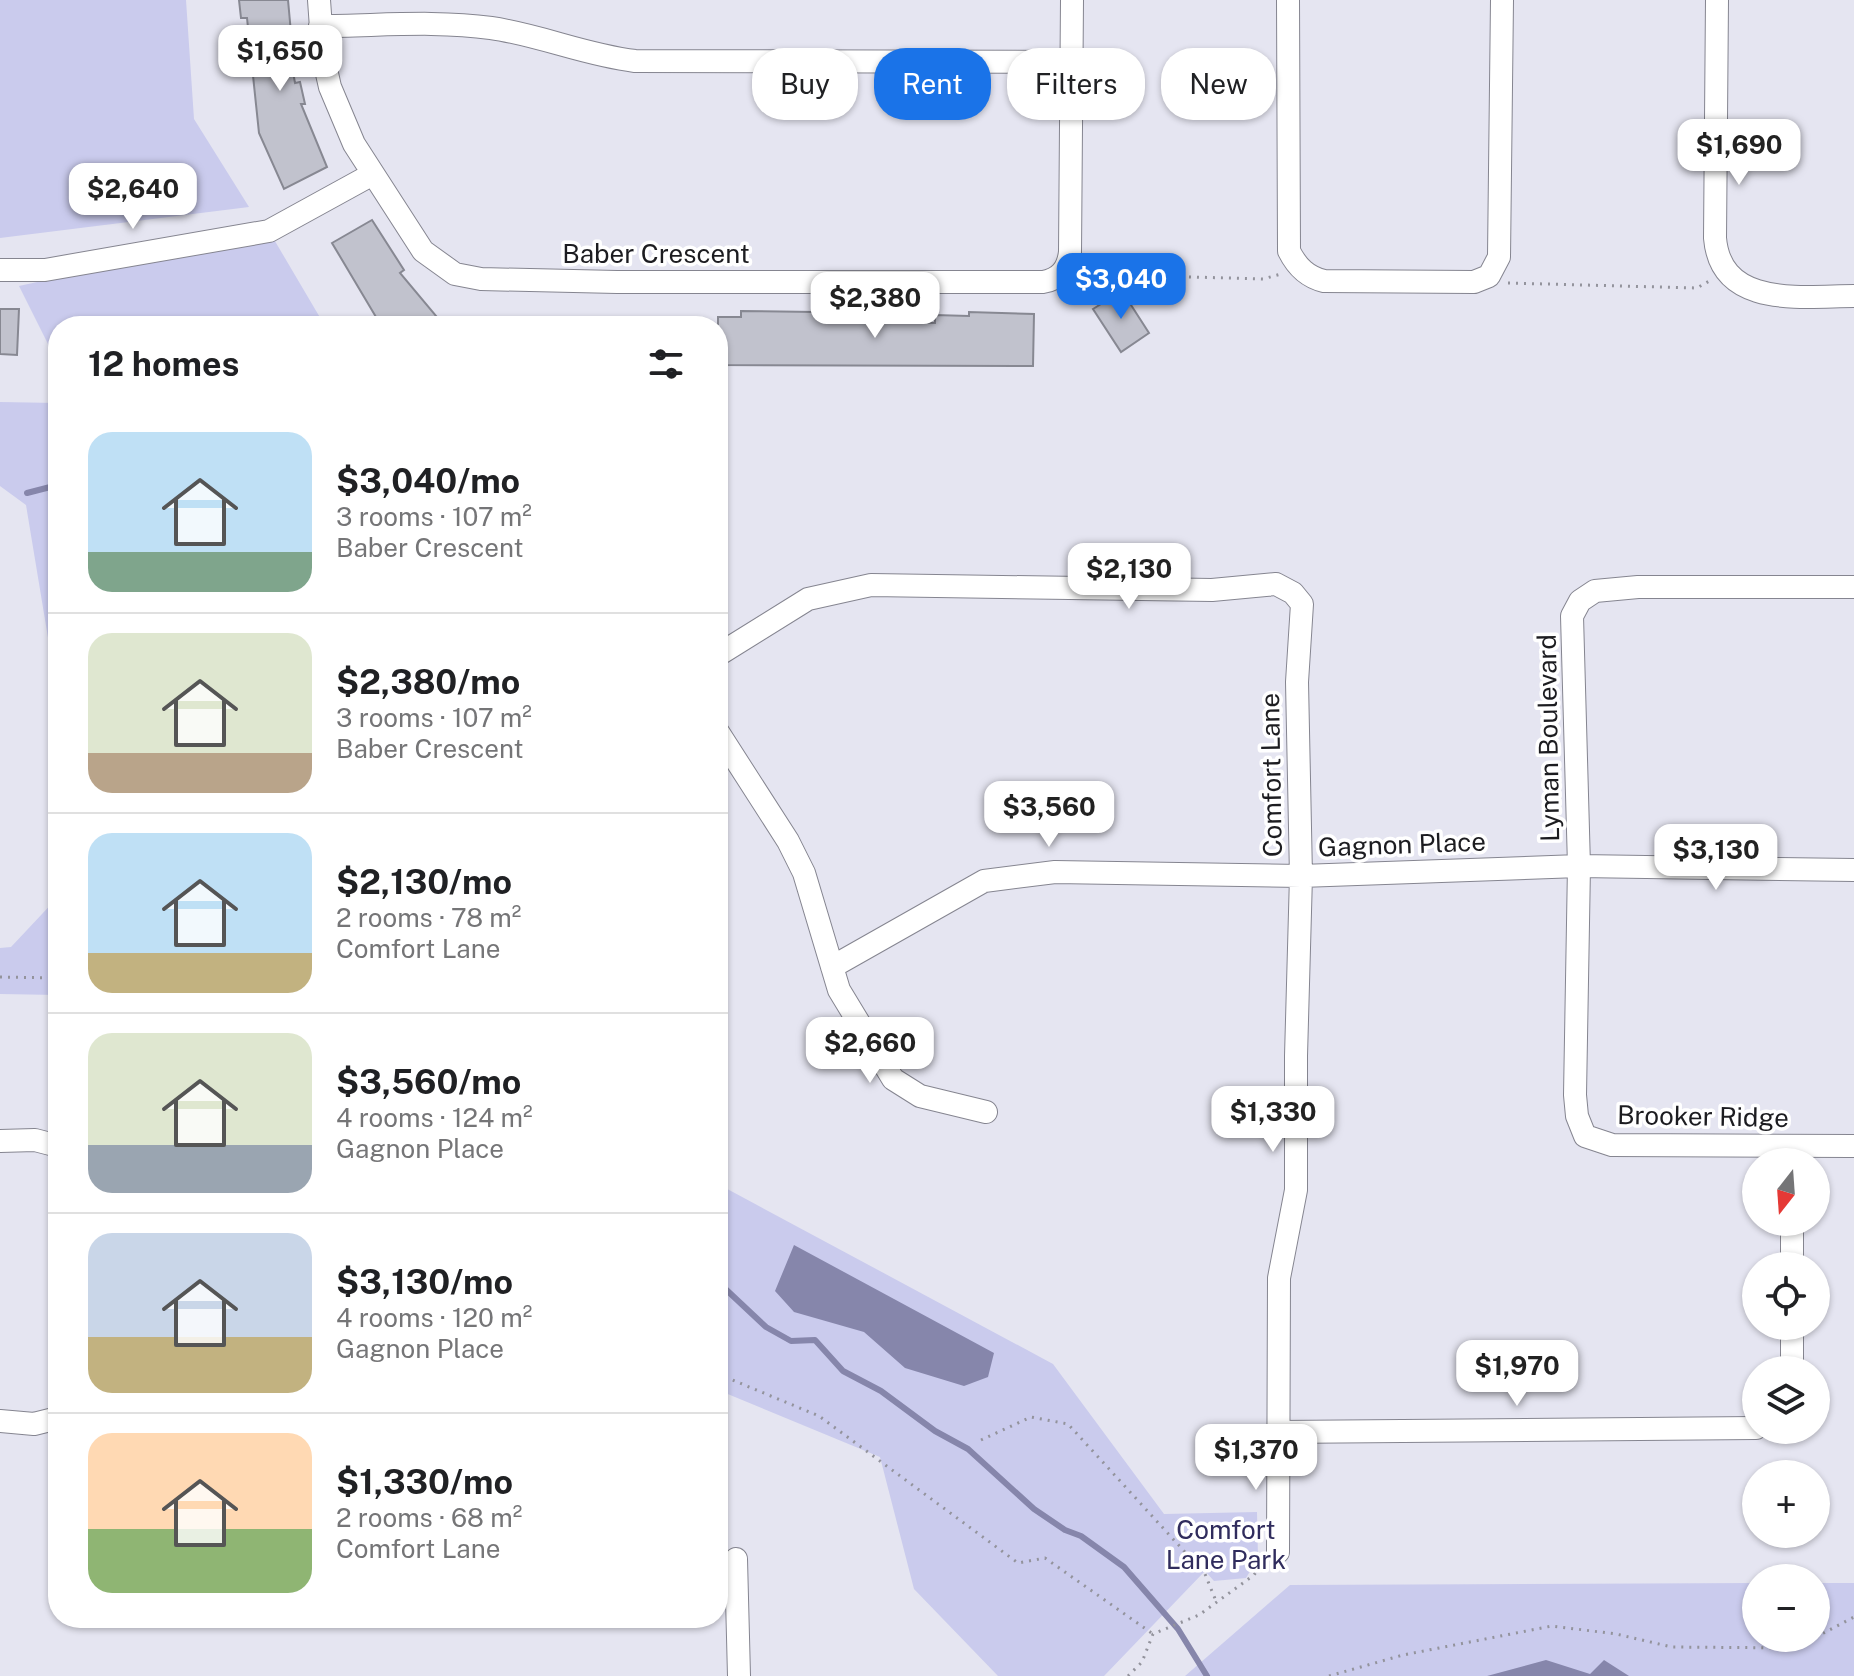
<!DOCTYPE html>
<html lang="en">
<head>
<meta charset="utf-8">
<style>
  body { margin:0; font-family:"Public Sans",sans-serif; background:#f2f2f2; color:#202124; height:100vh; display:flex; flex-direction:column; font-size:30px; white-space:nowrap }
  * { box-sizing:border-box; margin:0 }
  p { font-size:26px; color:#757577 }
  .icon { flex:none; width:44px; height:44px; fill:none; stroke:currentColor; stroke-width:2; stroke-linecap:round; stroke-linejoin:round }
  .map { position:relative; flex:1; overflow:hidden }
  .panel { position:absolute; left:48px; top:316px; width:680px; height:1312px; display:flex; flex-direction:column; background:#fff; border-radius:32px; box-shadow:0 2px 6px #0004 }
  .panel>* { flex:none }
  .guide { position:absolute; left:752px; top:48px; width:760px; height:72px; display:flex; gap:16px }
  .needle { width:52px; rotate:197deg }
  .fabs { position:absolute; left:1742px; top:1148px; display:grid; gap:16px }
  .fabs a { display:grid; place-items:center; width:88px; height:88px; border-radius:50%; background:#fff; box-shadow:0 2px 6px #0004; font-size:40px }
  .price { position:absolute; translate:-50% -68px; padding:0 18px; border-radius:16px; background:#fff; color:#222; font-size:26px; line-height:52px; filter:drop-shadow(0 2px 4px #0008) }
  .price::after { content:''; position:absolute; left:50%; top:48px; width:24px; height:18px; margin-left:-12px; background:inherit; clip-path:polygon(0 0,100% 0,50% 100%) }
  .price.current { background:#1a73e8; color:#fff }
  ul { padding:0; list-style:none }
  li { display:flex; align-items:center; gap:24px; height:200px; padding:0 40px }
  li+li { border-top:2px solid #e0e0e0 }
  li span { display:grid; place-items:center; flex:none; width:224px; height:160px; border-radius:24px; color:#555 }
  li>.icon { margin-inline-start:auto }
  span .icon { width:96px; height:96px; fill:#fffc; stroke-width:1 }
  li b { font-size:34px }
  h2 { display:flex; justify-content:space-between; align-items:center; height:96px; padding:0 40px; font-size:34px }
  .tag { padding:0 28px; border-radius:32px; background:#fff; box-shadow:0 2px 6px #0004; font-size:28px; line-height:72px }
  .tag.current { background:#1a73e8; color:#fff }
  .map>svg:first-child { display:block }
  .green { fill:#cacbed }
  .water { fill:#8686ab }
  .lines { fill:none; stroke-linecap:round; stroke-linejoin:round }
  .stream { stroke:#8686ab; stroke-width:6 }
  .building { fill:#c1c2cd; stroke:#878892; stroke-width:2 }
  .minor-casing { stroke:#858590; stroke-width:24 }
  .path { stroke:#93939c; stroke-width:3; stroke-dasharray:2 6; stroke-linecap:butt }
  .minor { stroke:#fff; stroke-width:22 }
  .labels { text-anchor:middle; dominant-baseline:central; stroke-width:7; stroke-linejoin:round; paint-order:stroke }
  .street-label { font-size:26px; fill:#1c1c20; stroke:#fff }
  .park-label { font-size:26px; fill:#302c5d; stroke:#fff }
</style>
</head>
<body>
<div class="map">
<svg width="1854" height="1676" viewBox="0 0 1854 1676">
  <rect width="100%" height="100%" fill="#e5e5f1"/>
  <path class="green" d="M0,0H186L194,119L249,207L0,238Z
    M269,231L325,326H58V698L26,505L0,486V402L57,403V362L19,286Z
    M58,897V995L0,994V948L11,947Z
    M718,1184L1053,1364L1164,1514L1257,1512L1258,1558L1246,1578L1214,1581L1205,1571L1104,1676H998L914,1589L880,1457L718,1390Z
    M1756,1583V1638H1816V1583H1854V1676H1185L1290,1585Z"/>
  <path class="water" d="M794,1245L994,1353L988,1377L964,1386L905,1368L864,1332L794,1312L775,1291Z
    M1546,1660L1590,1674L1604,1660L1629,1676H1487Z"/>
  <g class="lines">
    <path class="stream" d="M27,493L58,485
      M718,1282L766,1327L791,1341L815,1340L843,1371L881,1391L935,1431L968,1449L1034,1509L1065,1530L1081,1536L1124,1567L1178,1629L1207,1676"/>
  </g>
  <path class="building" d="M239,0H288L292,44H288L295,83L300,82L305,104H301L327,167L284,189L259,133L247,18H241Z
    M372,220L404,270L400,273L437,317L426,326H365L376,317L332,243Z
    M1122,291L1149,333L1121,352L1093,309Z
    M0,309H19L17,355L0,354Z
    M741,311L887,313V322L935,323V315L969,316V312L1034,314L1033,366L718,365V317H741Z"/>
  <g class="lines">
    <g class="minor-casing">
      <path id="minor" d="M319,0L323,56L330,87L354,144L423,251L455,274L481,279L617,282H1043C1060,279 1068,269 1070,252L1072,0
        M1288,0L1289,251C1297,267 1307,277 1324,281L1474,282L1489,276L1499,257L1502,0
        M1717,0L1715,238C1721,309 1803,296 1854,296
        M320,26C376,26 435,20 491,28C540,35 585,55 635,61L1074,62
        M0,270H45L269,231L371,175
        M1854,587H1638L1595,591L1580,601L1572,616L1579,866L1575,1095L1577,1116L1585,1136L1612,1145L1854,1146
        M718,655L808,599L871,585L1212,590L1276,584L1293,593L1302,604L1297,682L1301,876L1296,1056V1190L1279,1278L1278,1552
        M718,732L788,841L804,873L839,990L893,1079L920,1096L986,1112
        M832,967L984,881L1055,872L1301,876L1579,866L1854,870
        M0,1141L35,1140L58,1146
        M1792,1222V1266
        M1792,1326V1370
        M0,1421L34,1424L58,1418
        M1279,1432L1756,1428
        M736,1559L739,1676"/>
    </g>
    <path class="path" d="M1085,274L1263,279L1281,274
      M1508,283L1697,288L1711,280
      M0,977L58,978
      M718,1374L819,1416L1018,1563L1045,1558L1153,1634
      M981,1440L1031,1417L1068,1424L1205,1574L1216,1601
      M1816,1637L1854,1617
      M1128,1676L1142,1662L1153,1634L1199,1615L1254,1575L1263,1562
      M1329,1676L1403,1655L1552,1626L1616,1634L1672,1647L1793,1648L1813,1638"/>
    <use href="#minor" class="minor"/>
  </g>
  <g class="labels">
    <g class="street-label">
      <text x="656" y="253">Baber Crescent</text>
      <text transform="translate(1548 738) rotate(-91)">Lyman Boulevard</text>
      <text transform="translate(1271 775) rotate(-91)">Comfort Lane</text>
      <text transform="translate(1402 844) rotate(-2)">Gagnon Place</text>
      <text transform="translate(1703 1116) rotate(1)">Brooker Ridge</text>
    </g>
    <g class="park-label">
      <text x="1226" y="1529">Comfort<tspan x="1226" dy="30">Lane Park</tspan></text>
    </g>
  </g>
</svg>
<div class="fabs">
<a><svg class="needle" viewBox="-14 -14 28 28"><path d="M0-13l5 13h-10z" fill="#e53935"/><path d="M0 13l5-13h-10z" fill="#757577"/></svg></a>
<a><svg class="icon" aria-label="locate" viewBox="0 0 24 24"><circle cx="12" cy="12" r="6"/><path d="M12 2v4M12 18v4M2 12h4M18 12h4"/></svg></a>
<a><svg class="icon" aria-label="layers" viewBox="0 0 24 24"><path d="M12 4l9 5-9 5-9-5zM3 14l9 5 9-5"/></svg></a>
<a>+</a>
<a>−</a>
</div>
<b class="price" style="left:280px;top:93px">$1,650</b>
<b class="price" style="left:1739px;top:187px">$1,690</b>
<b class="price" style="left:133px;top:231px">$2,640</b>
<b class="price current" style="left:1121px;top:321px">$3,040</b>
<b class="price" style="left:875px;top:340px">$2,380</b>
<b class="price" style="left:1129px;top:611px">$2,130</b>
<b class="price" style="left:1049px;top:849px">$3,560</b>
<b class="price" style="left:1716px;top:892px">$3,130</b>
<b class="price" style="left:870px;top:1085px">$2,660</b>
<b class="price" style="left:1273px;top:1154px">$1,330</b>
<b class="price" style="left:1517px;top:1408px">$1,970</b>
<b class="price" style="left:1256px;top:1492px">$1,370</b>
<div class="guide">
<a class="tag">Buy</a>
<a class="tag current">Rent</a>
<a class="tag">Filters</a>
<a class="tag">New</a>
</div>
<section class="panel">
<h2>12 homes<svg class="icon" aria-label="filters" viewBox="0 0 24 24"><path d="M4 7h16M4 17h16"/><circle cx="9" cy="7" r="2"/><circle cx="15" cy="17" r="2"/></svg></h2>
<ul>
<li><span style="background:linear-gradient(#bfe0f5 75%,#7fa58c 0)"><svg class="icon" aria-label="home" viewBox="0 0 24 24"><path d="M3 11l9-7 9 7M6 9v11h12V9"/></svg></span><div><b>$3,040/mo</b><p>3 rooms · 107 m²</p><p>Baber Crescent</p></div></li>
<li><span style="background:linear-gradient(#dfe7d0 75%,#b9a48a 0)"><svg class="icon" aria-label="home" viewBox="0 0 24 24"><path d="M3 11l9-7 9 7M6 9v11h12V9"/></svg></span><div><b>$2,380/mo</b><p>3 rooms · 107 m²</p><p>Baber Crescent</p></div></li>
<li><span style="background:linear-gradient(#bfe0f5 75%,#c2b280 0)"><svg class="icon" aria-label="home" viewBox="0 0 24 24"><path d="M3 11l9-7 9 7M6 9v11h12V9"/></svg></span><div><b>$2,130/mo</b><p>2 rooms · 78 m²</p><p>Comfort Lane</p></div></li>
<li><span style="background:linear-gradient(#dfe7d0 70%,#9aa5b1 0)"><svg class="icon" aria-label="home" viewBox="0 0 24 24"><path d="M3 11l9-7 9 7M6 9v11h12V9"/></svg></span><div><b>$3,560/mo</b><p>4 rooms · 124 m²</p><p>Gagnon Place</p></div></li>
<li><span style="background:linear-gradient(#c9d6e8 65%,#c2b280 0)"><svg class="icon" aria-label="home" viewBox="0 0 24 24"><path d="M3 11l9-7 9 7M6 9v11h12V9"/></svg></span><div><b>$3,130/mo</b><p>4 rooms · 120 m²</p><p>Gagnon Place</p></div></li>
<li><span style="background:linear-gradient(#ffd9b3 60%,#8fb573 0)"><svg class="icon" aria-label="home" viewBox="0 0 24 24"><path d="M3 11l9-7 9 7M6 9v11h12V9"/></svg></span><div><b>$1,330/mo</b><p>2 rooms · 68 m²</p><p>Comfort Lane</p></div></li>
</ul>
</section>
</div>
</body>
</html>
